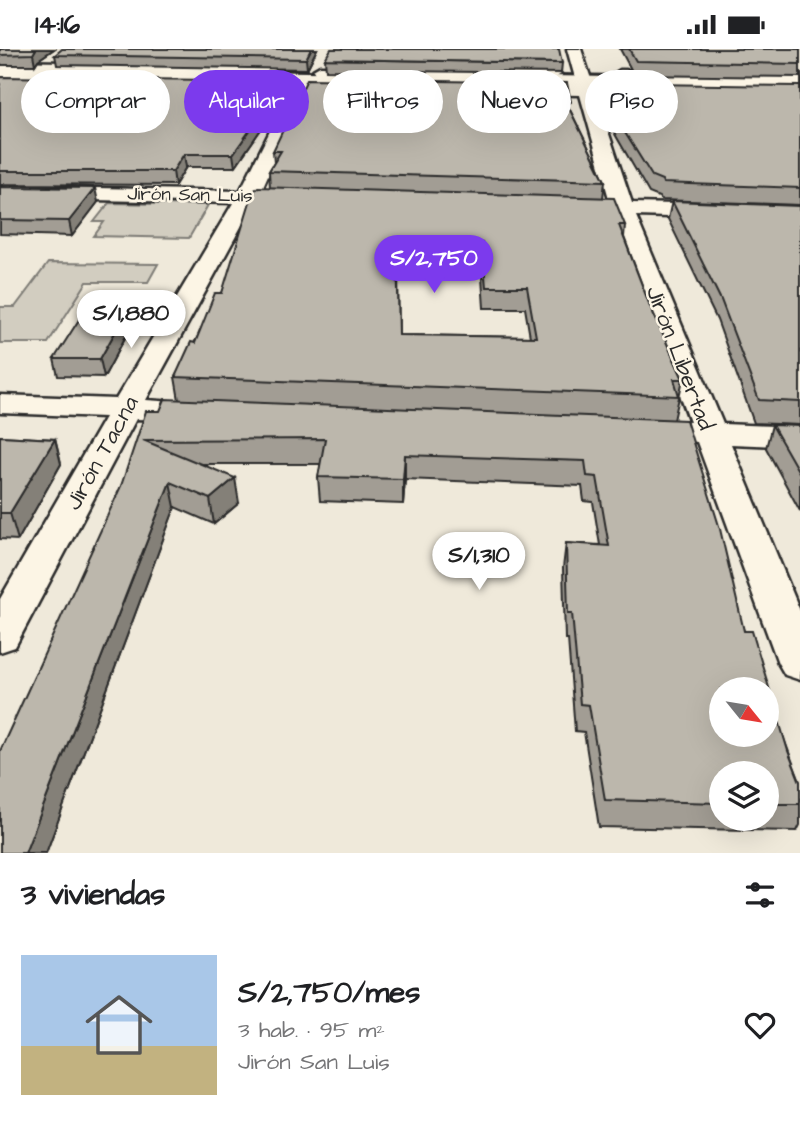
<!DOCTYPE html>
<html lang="es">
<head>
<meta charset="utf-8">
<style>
  body { margin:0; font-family:"Architects Daughter",sans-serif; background:#f2f2f2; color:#202124; height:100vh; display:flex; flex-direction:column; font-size:26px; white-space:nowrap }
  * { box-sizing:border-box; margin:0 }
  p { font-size:23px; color:#757577 }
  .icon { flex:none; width:38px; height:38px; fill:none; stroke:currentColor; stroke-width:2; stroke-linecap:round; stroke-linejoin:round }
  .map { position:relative; height:804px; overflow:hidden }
  .panel { display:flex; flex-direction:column; background:#fff; flex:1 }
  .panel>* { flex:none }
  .banner { position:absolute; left:21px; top:21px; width:760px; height:63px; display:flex; gap:14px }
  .needle { width:46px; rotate:120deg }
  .controls { position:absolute; left:709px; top:628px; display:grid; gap:14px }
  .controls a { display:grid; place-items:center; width:70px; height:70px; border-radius:50%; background:#fff; box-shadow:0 7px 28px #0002; font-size:35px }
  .price { position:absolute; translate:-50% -60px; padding:0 16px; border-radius:24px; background:#fff; color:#222; font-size:23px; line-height:46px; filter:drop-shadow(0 2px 4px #0008) }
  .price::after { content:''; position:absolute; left:50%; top:42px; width:21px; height:16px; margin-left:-10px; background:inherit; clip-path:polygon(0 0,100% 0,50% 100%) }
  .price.current { background:#7c3aed; color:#fff }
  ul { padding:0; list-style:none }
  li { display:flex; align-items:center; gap:21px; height:175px; padding:0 21px }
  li+li { border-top:2px solid #e0e0e0 }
  li span { display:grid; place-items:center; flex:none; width:196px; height:140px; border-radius:0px; color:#555 }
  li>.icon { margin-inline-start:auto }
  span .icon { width:84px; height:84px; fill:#fffc; stroke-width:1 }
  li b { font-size:30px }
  h2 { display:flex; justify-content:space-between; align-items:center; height:84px; padding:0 21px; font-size:30px }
  .chip { padding:0 24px; border-radius:32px; background:#fff; box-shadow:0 7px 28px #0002; font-size:24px; line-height:63px }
  .chip.current { background:#7c3aed; color:#fff }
  .status { display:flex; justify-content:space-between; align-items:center; height:49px; padding:0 35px; background:#fff; direction:ltr }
  .status svg { height:19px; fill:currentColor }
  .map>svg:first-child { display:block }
  .green { fill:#d2cdc0; stroke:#7e7c76; stroke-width:2 }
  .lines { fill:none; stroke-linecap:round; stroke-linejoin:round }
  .minor-casing { stroke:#2b2b2b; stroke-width:5 }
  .highway-casing { stroke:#2b2b2b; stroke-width:6 }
  .minor { fill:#fcf5e5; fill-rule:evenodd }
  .highway { fill:#fcf5e5; fill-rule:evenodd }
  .wall { fill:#a29d94; stroke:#2b2b2b; stroke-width:2; fill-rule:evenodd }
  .shaded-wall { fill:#848078; stroke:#2b2b2b; stroke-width:2 }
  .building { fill:#bcb7ac; stroke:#2b2b2b; stroke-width:2; fill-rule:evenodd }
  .labels { text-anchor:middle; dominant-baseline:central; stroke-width:5; stroke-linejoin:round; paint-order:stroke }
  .far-street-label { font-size:19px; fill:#2b2b2b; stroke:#fcf5e5 }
  .street-label { font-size:23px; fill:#2b2b2b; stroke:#fcf5e5 }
</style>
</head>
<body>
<div class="status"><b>14:16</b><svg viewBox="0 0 49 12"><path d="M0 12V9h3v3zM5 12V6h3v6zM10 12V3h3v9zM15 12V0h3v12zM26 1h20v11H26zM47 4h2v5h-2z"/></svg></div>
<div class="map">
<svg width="800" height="804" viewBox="0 0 800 804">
  <rect width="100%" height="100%" fill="#efe9da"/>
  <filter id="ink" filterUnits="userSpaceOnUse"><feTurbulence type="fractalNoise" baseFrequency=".0143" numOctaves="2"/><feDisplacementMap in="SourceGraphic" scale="14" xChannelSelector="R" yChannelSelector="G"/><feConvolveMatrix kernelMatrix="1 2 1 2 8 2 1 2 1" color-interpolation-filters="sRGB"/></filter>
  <g filter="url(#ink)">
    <path class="green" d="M109,154L208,156L189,189L94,187L104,173H94Z
      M48,214L158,215L148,233H87L48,294H0V258H15Z"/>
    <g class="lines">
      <g class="minor-casing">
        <path id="minor" d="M567,0H581L593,36L648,37L656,42L648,47L596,46L632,154L800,158V172L636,167L723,375L800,378V398L731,395L800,562V631L785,626L778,614L697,393L634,388L629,381L634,374L645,371L690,373L614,167L567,164L564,159L567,154L610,153L580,46L524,45L516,40L524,35L577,36Z
          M0,12L269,16L276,20L269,24L0,20Z
          M320,17L553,20L561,25L553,30L315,24L313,21Z
          M620,21L800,24V34L615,29L612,26Z
          M240,30L348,31L356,36L348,41L306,40L261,142L304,145L308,149L304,153L254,154L146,351L218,356L223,363L218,370L207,372L136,370L15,598L0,603V550L105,368L0,364V346L116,350L233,154L0,149V137L240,142L291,40L234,38L232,35Z"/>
      </g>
      <g class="highway-casing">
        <path id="highway" d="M0,18L800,31V41L0,28Z"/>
      </g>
      <use href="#minor" class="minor"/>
      <use href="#highway" class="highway"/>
    </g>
    <path class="wall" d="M0,0H54L38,11L35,16H0Z
      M317,0L307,20L57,16L55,6Z
      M620,0H800V28L634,26Z
      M325,10L562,14L561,24L326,21Z
      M0,28L286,44L235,118H186L175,136L0,135Z
      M800,37V156L661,151L659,148L649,144L608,73L602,55L604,41Z
      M570,61L605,132L603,149L625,176L624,188L650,257L683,330L674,371L744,582L800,733V776L797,782L599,778L584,683L575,682L568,590H565L563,519L566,494L600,496L593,453L584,452L582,437L405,430L403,455L320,452L318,428L321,415H202L239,454L214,475L175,458L46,804H0L121,437L160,362L179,351L175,328L222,244L270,139L269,122L274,114L273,102ZM481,214L484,259H525L530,288L399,286L398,218ZM721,724H766V770H721Z
      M0,138L98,153L72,187L0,185Z
      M672,152L800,157V376L754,374L717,271L668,170Z
      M134,272L104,328L58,327L54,310Z
      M772,376L800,377V462L766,399Z
      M0,387L55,390L61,415L18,491L0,490Z"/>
    <path class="shaded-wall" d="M36,0H54L38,11L35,16L33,5Z
      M311,0H317L307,20L306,10Z
      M285,32L286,44L235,118L233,105Z
      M184,105L186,118L175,136L173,122Z
      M95,139L98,153L72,187L69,172Z
      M131,255L134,272L104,328L100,310Z
      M55,390L61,415L18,491L10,464Z
      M405,406V430L403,455V430Z
      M235,429L239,454L214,475L210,450Z
      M170,433L175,458L46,804H25Z"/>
    <path class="building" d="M0,0H36L33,5L0,6Z
      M62,0H311L306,10L55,6Z
      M331,0H559L562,14L325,10Z
      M629,0H800V15L636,12Z
      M0,28L285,32L233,105H184L173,122H0Z
      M307,30L567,34L571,53L567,55L605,132L269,122L281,102H273Z
      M649,35L800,37V139L663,134L662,131L652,127L609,58L604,41Z
      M0,138L95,139L69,172L0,171Z
      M258,138L614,149L625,176H619L650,257L683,330H674L679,347L175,328L191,293L195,294L215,244H222L253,143ZM482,194L486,238H527L536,288L399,286L397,198Z
      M672,152L800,157V353L759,351L721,251Z
      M89,255H131L100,310H54Z
      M165,350L686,371L720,480L744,582H752L788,702L800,733V755H766V724H721V754L605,751L589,656L580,655L572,564H568L566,494L609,497L597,428L587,427L585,412L405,406L403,430L318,428L325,390L143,391L235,429L210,450L170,433L25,804H0V702L121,437L146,362H160ZM721,640H766V686H721Z
      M772,376L800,377V425Z
      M0,387L55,390L10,464H0Z"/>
  </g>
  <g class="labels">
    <g class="far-street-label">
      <text transform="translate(190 146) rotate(1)">Jirón San Luis</text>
    </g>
    <g class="street-label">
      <text transform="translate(680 309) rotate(69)">Jirón Libertad</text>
      <text transform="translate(102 404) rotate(-61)">Jirón Tacna</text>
    </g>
  </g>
</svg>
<div class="controls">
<a><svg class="needle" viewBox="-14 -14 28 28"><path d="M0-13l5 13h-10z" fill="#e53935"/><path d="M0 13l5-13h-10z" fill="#757577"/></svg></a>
<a><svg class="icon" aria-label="layers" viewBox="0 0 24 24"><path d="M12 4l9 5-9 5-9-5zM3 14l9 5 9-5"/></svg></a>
</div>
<b class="price current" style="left:434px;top:246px">S/2,750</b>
<b class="price" style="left:131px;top:301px">S/1,880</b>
<b class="price" style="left:479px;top:543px">S/1,310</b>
<div class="banner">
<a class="chip">Comprar</a>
<a class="chip current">Alquilar</a>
<a class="chip">Filtros</a>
<a class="chip">Nuevo</a>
<a class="chip">Piso</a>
</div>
</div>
<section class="panel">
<h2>3 viviendas<svg class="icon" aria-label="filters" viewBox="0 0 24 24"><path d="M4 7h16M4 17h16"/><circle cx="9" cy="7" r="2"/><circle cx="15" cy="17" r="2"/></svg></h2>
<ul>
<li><span style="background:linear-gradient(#a9c7e8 65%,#c2b280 0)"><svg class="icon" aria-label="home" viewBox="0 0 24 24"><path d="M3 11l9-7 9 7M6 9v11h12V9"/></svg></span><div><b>S/2,750/mes</b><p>3 hab. · 95 m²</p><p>Jirón San Luis</p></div><svg class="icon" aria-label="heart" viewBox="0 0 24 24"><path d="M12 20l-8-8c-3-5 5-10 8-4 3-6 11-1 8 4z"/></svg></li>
</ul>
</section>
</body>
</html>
